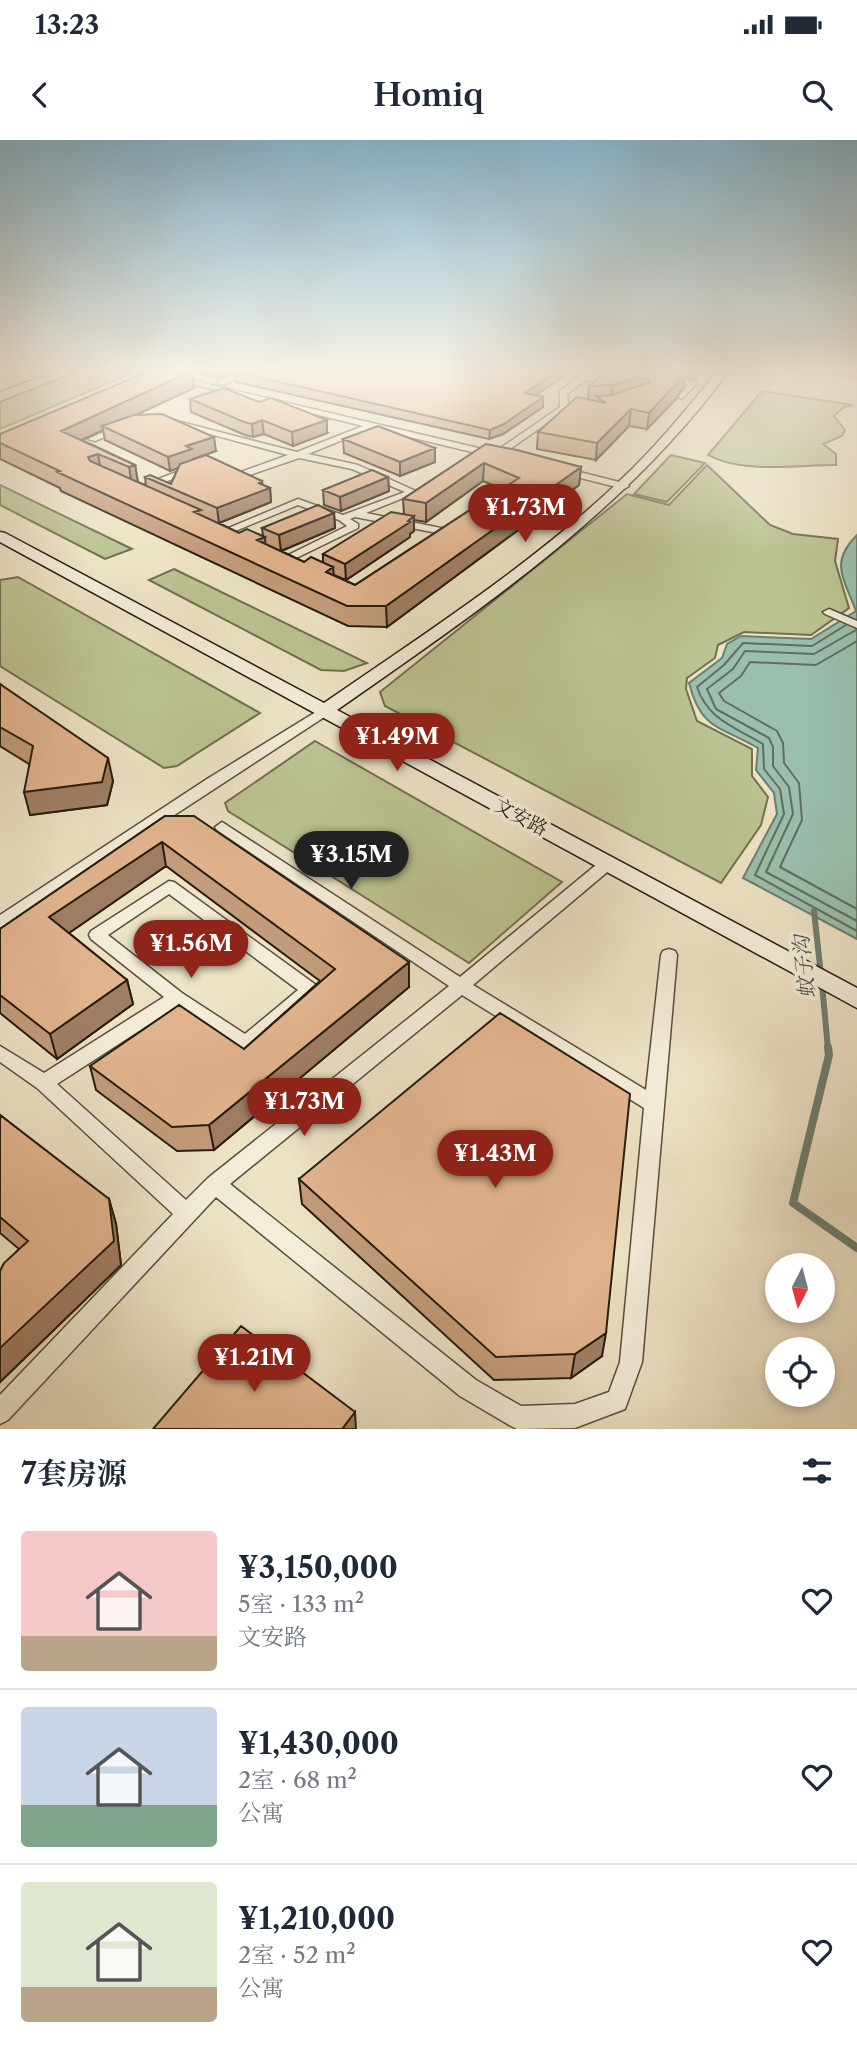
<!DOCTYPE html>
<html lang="zh">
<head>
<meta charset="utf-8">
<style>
  body { margin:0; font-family:"Libre Caslon Text","Noto Serif SC",serif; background:#f2f2f3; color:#1f2937; height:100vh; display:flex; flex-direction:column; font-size:26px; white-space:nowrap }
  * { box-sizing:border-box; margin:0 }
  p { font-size:23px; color:#747a83 }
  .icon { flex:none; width:38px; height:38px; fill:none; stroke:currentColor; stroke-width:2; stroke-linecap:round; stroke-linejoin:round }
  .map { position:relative; height:1289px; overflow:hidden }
  .panel { display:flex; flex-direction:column; background:#fff; flex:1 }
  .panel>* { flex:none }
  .needle { width:46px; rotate:186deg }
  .buttons { position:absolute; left:765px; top:1113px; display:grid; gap:14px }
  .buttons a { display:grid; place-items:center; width:70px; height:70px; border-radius:50%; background:#fff; box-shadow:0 4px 10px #0003; font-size:35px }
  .price { position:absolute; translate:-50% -60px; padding:0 16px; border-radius:24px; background:#8f2418; color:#fff; font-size:23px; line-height:46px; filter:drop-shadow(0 2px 4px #0008) }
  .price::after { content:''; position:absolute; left:50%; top:42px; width:21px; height:16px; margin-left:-10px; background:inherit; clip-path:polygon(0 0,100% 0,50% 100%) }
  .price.active { background:#222; color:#fff }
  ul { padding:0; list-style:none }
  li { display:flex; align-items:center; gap:21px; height:175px; padding:0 21px }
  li+li { border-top:2px solid #e0e1e3 }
  li span { display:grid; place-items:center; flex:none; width:196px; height:140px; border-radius:7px; color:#555 }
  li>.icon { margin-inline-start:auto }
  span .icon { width:84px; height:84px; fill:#fffc; stroke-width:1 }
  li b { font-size:30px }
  h2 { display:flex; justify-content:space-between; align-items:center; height:84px; padding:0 21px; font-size:30px }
  .status { display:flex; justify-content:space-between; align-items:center; height:49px; padding:0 35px; background:#fff; direction:ltr }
  .status svg { height:19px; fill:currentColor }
  header { display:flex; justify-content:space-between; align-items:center; height:91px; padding:0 21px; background:#fff; font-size:32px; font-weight:600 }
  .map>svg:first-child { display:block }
  .green { fill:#bcc392; stroke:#717050; stroke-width:2 }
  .water { fill:#9abfaf; stroke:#6c7e6f; stroke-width:2 }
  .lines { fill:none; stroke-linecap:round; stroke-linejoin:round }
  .shore { stroke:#606e5f; stroke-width:2 }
  .stream-far1 { stroke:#6c7e6f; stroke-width:6 }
  .stream { stroke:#6c7e6f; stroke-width:8 }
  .street-casing { stroke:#584e3c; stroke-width:3 }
  .secondary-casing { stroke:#261c0f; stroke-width:3 }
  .highway-casing { stroke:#261c0f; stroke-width:3 }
  .street { fill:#f3edd9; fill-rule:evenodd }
  .secondary { fill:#f3edd9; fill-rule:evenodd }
  .highway { fill:#ede3c5; fill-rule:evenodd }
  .wall { fill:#c39c7b; stroke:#261c0f; stroke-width:2; fill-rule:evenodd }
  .shaded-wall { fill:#9f7f64; stroke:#261c0f; stroke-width:2 }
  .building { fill:#e3b58f; stroke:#261c0f; stroke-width:2 }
  .labels { text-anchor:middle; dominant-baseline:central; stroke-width:7; stroke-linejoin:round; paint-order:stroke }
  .street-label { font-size:19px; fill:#261c0f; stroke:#f3edd9 }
  .water-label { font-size:21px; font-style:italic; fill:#4f5547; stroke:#f3edd9 }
</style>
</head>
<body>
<div class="status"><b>13:23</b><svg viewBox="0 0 49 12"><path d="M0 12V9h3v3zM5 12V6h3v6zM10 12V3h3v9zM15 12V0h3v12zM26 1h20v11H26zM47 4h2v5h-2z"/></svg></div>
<header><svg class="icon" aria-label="back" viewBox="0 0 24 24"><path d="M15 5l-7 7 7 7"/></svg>Homiq<svg class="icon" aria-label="search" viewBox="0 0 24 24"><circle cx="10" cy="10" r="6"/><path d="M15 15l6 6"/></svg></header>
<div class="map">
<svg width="857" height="1289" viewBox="0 0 857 1289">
  <rect width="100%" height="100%" fill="#ede3c5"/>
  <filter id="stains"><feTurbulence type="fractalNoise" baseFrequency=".00286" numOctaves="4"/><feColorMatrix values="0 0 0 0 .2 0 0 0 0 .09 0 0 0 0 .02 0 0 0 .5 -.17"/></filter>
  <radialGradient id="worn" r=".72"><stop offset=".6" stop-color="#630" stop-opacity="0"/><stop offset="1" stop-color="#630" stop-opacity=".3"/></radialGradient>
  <path class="green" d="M78,232L132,233L0,289V261Z
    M762,251L853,265L844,267L834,276L845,290L842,296L823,304L836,314V325C797,325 742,334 708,315Z
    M671,315L705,323L667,362L634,354Z
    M707,325L770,385L793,394L838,399L835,421L849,468L811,495L744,492L718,505L715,518L687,538L686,549L697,581L752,609V636L768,657L761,685L721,743L385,566L380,552L627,354L669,365Z
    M0,345L132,409L105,419L0,365Z
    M174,429L367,523L344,531L321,530L149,440Z
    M18,437L260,573L177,626L164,628L0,526V440Z
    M315,601L562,742L469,823L228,671L225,663Z"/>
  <path class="water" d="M857,395V799L743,738L777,674L774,653L756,630L758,608C720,586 701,590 689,543L722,518L727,504L741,496L811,499L856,471C844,438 829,423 857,395Z"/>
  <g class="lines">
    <path class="shore" d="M846,485L812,506L743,503L724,525L697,547C708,580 735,587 763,604L764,629L780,649L784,674L755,735L857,791
      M856,490L814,514L745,511L733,529L707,549L716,569L769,598L773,607V626L789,647L793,674L766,732L857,781
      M857,501L816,525L750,522L741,536L719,553L724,561L777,591L783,603L784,623L799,643L802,680L780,727L857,769"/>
    <path class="stream-far1" d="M814,771L821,835
      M822,844L828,909"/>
    <path class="stream" d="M828,907L829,915L793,1063L857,1108"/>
    <g class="street-casing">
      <path id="street" d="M143,232H157L495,312L560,267V251L585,232H593L590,235L618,240L614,242L586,240L567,254L568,265L582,264L586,267L585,269L566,270L497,318L372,288L308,314L358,325L418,352L366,373L446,389L451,392L439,400L434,397L437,393L355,377L350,379L358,384V388L286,423L282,422V418L347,386L339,380L298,365L228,394L219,392L298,359L343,375L405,352L352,329L299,318L241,338H235L222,331L227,328L238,333L288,315L169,283L173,280L297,312L363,286Z
        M238,232H249L223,245L216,243Z
        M831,232L857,234V238Z
        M662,237L693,241L697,243L682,259L678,257L688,245L662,241Z
        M119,285L123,288L122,290L95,301L88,299Z
        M192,326L197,329L195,331L148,348L140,346Z
        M564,328L627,344L629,346L624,349L561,333L559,331Z
        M829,469L857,481V488L825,474L823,472Z
        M324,567L329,568L330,571L329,574L0,789V775L207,639Z
        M222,682L460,837L602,720H612L615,724L612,728L473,845L646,950L661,815L663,811L669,809L675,811L677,815L642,1222L625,1269L575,1288L517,1289L511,1286L460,1256L216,1057L8,1280L0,1284V1255L173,1074L37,948L0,922V906L44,933L164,857L91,799L89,795L91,791L169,741L174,742L316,845L319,850L316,855L252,908L246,910L176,867L57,944L186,1060L208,1038L449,846L217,690L215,687ZM169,754L298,850L245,894L182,853L108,795ZM462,855L644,968L620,1222L609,1252L575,1264L521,1266L476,1240L230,1044Z"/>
    </g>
    <g class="secondary-casing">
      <path id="secondary" d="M717,232H728C624,373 479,471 337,570L857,848V868L0,402V392L5,393L324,563C430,490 541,419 633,328C663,298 690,265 717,232Z"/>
    </g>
    <g class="highway-casing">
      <path id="highway" d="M54,232H74L0,261V252Z"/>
    </g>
    <use href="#street" class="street"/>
    <use href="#secondary" class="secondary"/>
    <use href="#highway" class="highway"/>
  </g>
  <path class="wall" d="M202,232H232L220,238L202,234Z
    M235,232H570L535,255L543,257V267L503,294L489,299L236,242Z
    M607,232H699L695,239L684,237L683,247L676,259L647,289L629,286L596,320L537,309L538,292L588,260L589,246Z
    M194,248L136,275L216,311L193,319V320L270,348L271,362L219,383L239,393L263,396L262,388L334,373L335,388L281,411L304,422H323V414L404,374L403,359L486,304L581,327L579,345L387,487L348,486L61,351L60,348L0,319V294ZM103,290L105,300L170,331L178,328L171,344L145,337L146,346L138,342L135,325L82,300ZM483,341L502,349L355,445L334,435L346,440L410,397V394L414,391V380L426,382Z
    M190,259L327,293L293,306L264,294L253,297L245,295L191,272Z
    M343,299L435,308V322L400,336L344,313Z
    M388,337L389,351L341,371L324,365L323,350Z
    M0,544L113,641L107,665L30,675L29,624L0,606Z
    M165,676L409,847L214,1010L177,1011L96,950L90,926L244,909L320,841L166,726L69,793L127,840L133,864L57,919L0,873V789Z
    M0,975L109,1059L116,1084L121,1125L0,1242V1131L19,1109L0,1093Z
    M299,1039L602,1216L571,1238L494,1240L302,1064Z"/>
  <path class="shaded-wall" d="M190,232H192L194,248L107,288L102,286L103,290L64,308L61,291Z
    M220,232H232L220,238Z
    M557,232H570L524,263L525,253Z
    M685,232L683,247L676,259L647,289L649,273Z
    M643,236L641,252L611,261L612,245Z
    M543,257V267L503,294L489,299L490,290Z
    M631,269L629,286L596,320L597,303Z
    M262,280L264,294L253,297L252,284Z
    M327,280V293L293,306L292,292Z
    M214,297L216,311L193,319V323L170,331L168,317L186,306Z
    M435,308V322L400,336V322Z
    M98,314L101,332L92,336L88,317Z
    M484,323L483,341L426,382V363Z
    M135,325L138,343L132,345L129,327Z
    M581,327L579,345L387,487L386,466Z
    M388,337L389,351L341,371L340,357Z
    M262,341L263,350L270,348L271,362L219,383L217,368Z
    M334,373L335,388L281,411L279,395Z
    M414,376V391L410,394V397L346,440L345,424Z
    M265,397L266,417L257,400Z
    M333,427L335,447L326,432Z
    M108,618L113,641L107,665L30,675L24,652Z
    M162,702L166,726L56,802L49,777Z
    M409,822V847L214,1010L209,985Z
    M127,840L133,864L57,919L50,894Z
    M109,1059L116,1084L121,1125L0,1242V1208Z
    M606,1193L602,1216L571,1238L575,1214Z
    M355,1272L356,1289H342Z"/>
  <path class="building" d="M147,232H190L61,291L135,325L129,327L98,314L88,317L90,321L201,370L194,372L239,393L247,389L265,397L257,400L304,422L311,417L333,427L326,432L355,445L519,338L484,323L426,363L403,359L486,304L517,310L581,327L386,466H347L57,332L60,331L0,303V294Z
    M235,232H557L525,253L543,257L504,284L490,290Z
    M604,232H684L678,242L649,273L631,269L597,303L538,292L577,257L606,263L596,256L613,255L650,242L643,236L612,245L589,246Z
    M224,248L259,262L271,258L327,280L292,292L262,280L252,284L244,282L190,259Z
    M162,274L214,297L186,306L192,309L168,317L102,286L134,275Z
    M378,286L435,308L400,322L343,299Z
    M206,315L262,341L259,343L270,348L217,368L145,337L150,335L171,344L180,324Z
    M372,330L388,337L340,357L323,350Z
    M318,365L334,373L279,395L262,388Z
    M391,372L414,376L408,381L410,382L345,424L323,414Z
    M0,544L108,618L102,642L24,652L33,606L0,587Z
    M165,676H194L409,822L209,985L172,987L90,926L179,865L244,909L335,829L162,702L49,777L127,840L50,894L0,855V789Z
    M500,873L630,954L606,1193L575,1214L496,1217L299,1039Z
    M0,975L109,1059L114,1101L0,1208V1131L4,1123L28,1101L0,1077Z
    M241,1186L355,1272L342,1289H153Z"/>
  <linearGradient id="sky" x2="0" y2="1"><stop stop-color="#89b8d1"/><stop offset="0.56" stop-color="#f7f2e5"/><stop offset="1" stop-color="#f7f2e5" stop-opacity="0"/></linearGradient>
  <rect width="857" height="412" fill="url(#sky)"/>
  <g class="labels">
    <g class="street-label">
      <text transform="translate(521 677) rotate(28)">文安路</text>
    </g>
    <g class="water-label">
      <text transform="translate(804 827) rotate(-96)">蚊子沟</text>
    </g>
  </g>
  <rect width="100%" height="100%" filter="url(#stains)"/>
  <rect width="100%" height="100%" fill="url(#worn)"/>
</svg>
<div class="buttons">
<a><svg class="needle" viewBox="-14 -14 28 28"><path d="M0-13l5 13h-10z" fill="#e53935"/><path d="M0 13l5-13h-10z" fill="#747a83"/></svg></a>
<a><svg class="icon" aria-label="locate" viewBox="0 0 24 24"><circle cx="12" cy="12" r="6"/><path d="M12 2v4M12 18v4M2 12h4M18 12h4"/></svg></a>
</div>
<b class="price" style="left:525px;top:404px">¥1.73M</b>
<b class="price" style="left:397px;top:633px">¥1.49M</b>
<b class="price active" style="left:351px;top:751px">¥3.15M</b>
<b class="price" style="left:191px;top:840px">¥1.56M</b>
<b class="price" style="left:304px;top:998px">¥1.73M</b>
<b class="price" style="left:495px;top:1050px">¥1.43M</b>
<b class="price" style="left:254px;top:1254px">¥1.21M</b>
</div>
<section class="panel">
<h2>7套房源<svg class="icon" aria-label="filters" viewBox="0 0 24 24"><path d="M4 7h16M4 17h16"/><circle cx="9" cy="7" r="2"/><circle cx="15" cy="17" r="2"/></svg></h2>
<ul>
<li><span style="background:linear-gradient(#f6c9c9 75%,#b9a48a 0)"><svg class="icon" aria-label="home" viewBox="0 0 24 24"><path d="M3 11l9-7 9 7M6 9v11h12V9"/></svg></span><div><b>¥3,150,000</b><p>5室 · 133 m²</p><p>文安路</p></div><svg class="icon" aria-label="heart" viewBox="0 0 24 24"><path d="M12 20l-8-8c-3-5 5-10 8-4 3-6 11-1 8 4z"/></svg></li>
<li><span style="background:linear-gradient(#c9d6e8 70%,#7fa58c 0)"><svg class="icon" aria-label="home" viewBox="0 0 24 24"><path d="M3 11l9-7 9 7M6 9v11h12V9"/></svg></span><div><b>¥1,430,000</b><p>2室 · 68 m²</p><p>公寓</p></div><svg class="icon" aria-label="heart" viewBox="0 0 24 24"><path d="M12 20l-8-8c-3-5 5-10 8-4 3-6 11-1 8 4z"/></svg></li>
<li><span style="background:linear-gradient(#dfe7d0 75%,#b9a48a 0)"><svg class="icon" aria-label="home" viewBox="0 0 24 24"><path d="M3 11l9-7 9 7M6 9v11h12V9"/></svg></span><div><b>¥1,210,000</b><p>2室 · 52 m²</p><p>公寓</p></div><svg class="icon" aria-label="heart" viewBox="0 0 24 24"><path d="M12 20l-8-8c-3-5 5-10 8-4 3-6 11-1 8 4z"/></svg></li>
</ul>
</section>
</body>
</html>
